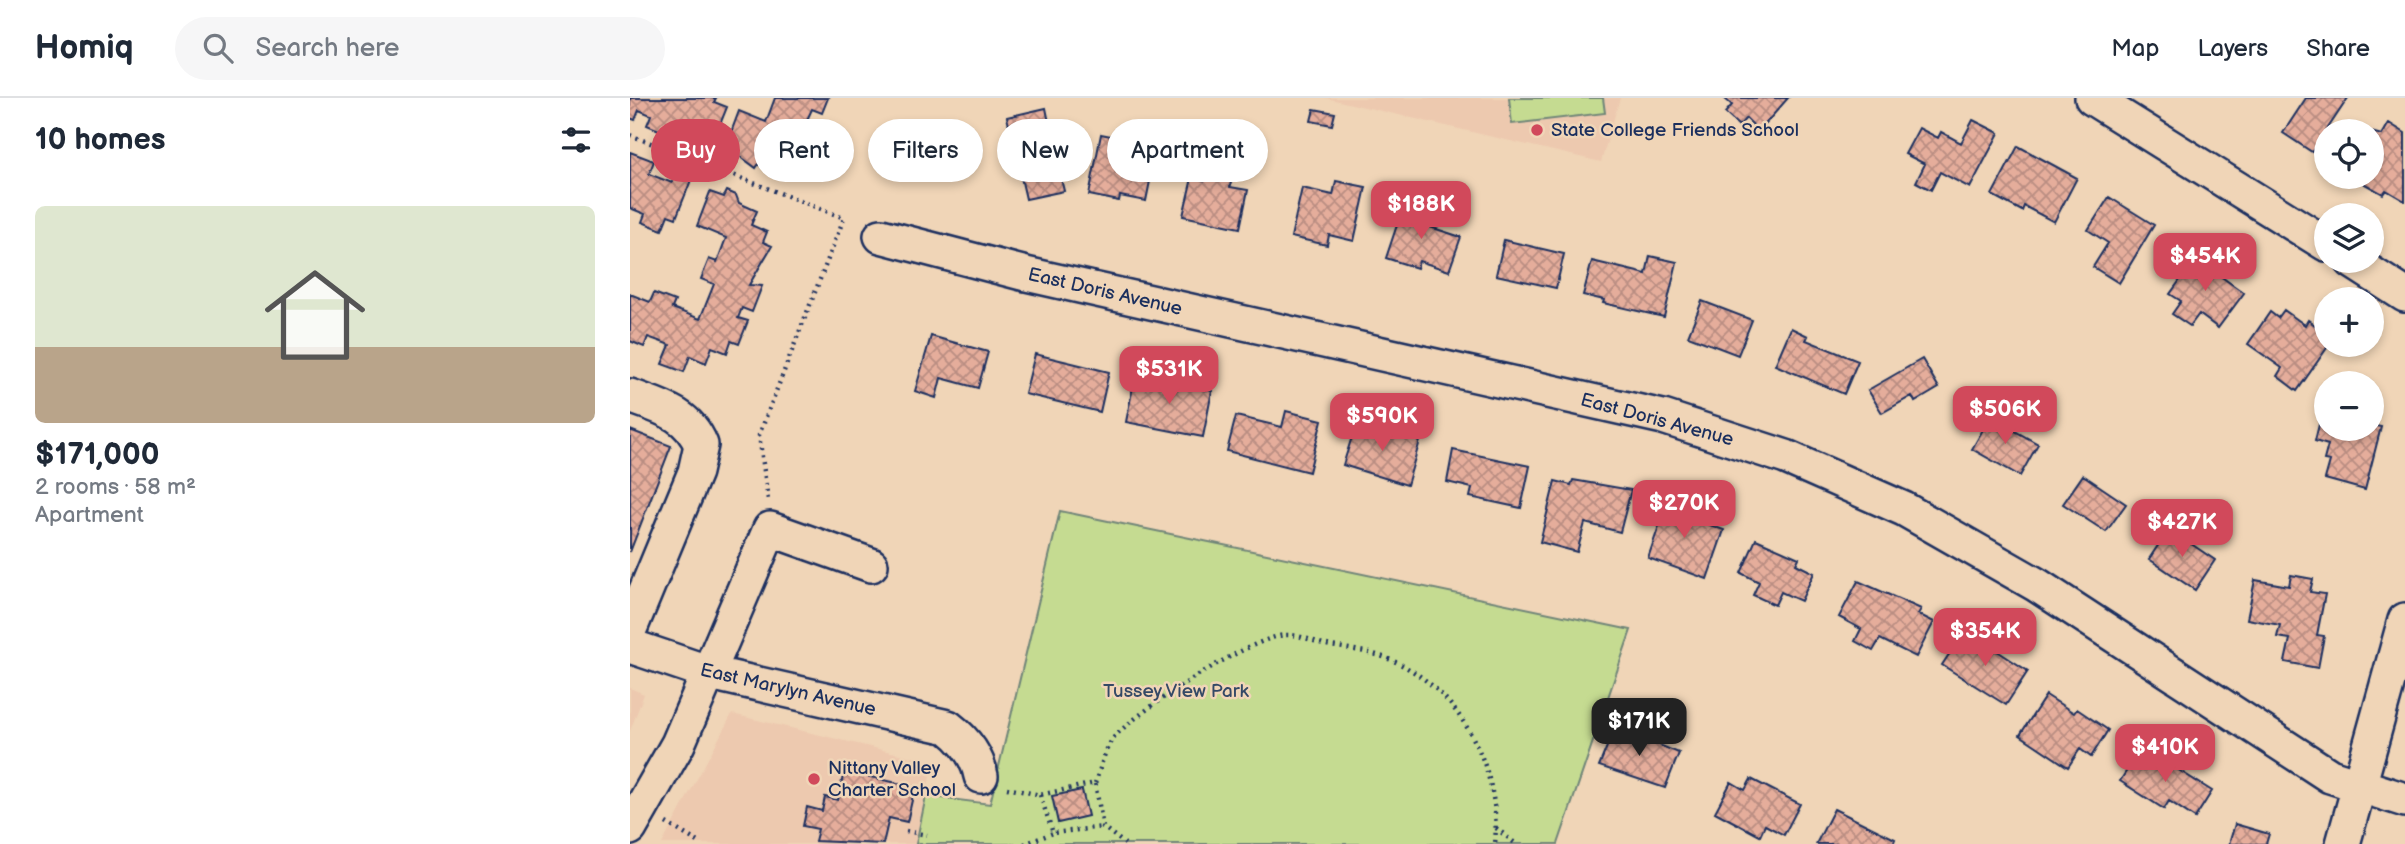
<!DOCTYPE html>
<html lang="en">
<head>
<meta charset="utf-8">
<style>
  body { margin:0; font-family:"Balsamiq Sans",sans-serif; background:#f6f6f7; color:#1f2937; height:100vh; display:flex; flex-direction:column; font-size:26px; white-space:nowrap }
  * { box-sizing:border-box; margin:0 }
  p { font-size:23px; color:#747a83 }
  .icon { flex:none; width:38px; height:38px; fill:none; stroke:currentColor; stroke-width:2; stroke-linecap:round; stroke-linejoin:round }
  .map { position:relative; flex:1; overflow:hidden }
  .sheet { display:flex; flex-direction:column; background:#fff; width:630px }
  .sheet>* { flex:none }
  .hud { position:absolute; left:21px; top:21px; width:665px; height:63px; display:flex; gap:14px }
  .fabs { position:absolute; left:1684px; top:21px; display:grid; gap:14px }
  .fabs a { display:grid; place-items:center; width:70px; height:70px; border-radius:50%; background:#fff; box-shadow:0 4px 10px #0003; font-size:35px }
  .price { position:absolute; translate:-50% -60px; padding:0 16px; border-radius:14px; background:#d1495b; color:#fff; font-size:23px; line-height:46px; filter:drop-shadow(0 2px 4px #0008) }
  .price::after { content:''; position:absolute; left:50%; top:42px; width:21px; height:16px; margin-left:-10px; background:inherit; clip-path:polygon(0 0,100% 0,50% 100%) }
  .price.selected { background:#222; color:#fff }
  ul { padding:0; list-style:none }
  li { display:grid; align-content:center; gap:14px; height:371px; padding:0 35px }
  li span { display:grid; place-items:center; height:217px; border-radius:10px; color:#555 }
  li>.icon { margin-inline-start:auto }
  span .icon { width:126px; height:126px; fill:#fffc; stroke-width:1 }
  li b { font-size:30px }
  h2 { display:flex; justify-content:space-between; align-items:center; height:84px; padding:0 35px; font-size:30px }
  .pill { padding:0 24px; border-radius:32px; background:#fff; box-shadow:0 4px 10px #0003; font-size:24px; line-height:63px }
  .pill.selected { background:#d1495b; color:#fff }
  header { display:flex; align-items:center; gap:42px; box-sizing:border-box; height:98px; padding:0 35px; background:#fff; border-bottom:2px solid #e0e1e3 }
  header strong { font-size:33px }
  nav { display:flex; gap:38px; margin-inline-start:auto; font-size:24px }
  .search { width:490px; height:63px; background:#f6f6f7; display:flex; align-items:center; gap:18px; box-sizing:border-box; padding:0 24px; border-radius:38px; color:#747a83; font-size:26px }
  main { display:flex; flex:1; min-height:0 }
  .map>svg:first-child { display:block }
  .built { fill:#edc9af }
  .green { fill:#c5db91; stroke:#708578; stroke-width:2 }
  .building { fill:url(#building-cross-hatch); stroke:#1b2f5e; stroke-width:2 }
  .lines { fill:none; stroke-linecap:round; stroke-linejoin:round }
  .minor-casing { stroke:#1b2f5e; stroke-width:38 }
  .path { stroke:#1b2f5e; stroke-width:4.5; stroke-dasharray:2 5; stroke-linecap:butt }
  .minor { stroke:#f0d5b7; stroke-width:33 }
  .poi-dot { fill:#d1495b; stroke:#f0d5b7; stroke-width:2.5 }
  .labels { text-anchor:middle; dominant-baseline:central; stroke-width:5; stroke-linejoin:round; paint-order:stroke }
  .poi-label { font-size:19px; fill:#1b2f5e; stroke:#f0d5b7; text-anchor:start }
  .street-label { font-size:19px; fill:#1b2f5e; stroke:#f0d5b7 }
  .park-label { font-size:19px; fill:#344966; stroke:#f0d5b7 }
</style>
</head>
<body>
<header>
<strong>Homiq</strong>
<div class="search"><svg class="icon" aria-label="search" viewBox="0 0 24 24"><circle cx="10" cy="10" r="6"/><path d="M15 15l6 6"/></svg>Search here</div>
<nav><a>Map</a><a>Layers</a><a>Share</a></nav>
</header>
<main>
<section class="sheet">
<h2>10 homes<svg class="icon" aria-label="filters" viewBox="0 0 24 24"><path d="M4 7h16M4 17h16"/><circle cx="9" cy="7" r="2"/><circle cx="15" cy="17" r="2"/></svg></h2>
<ul>
<li><span style="background:linear-gradient(#dfe7d0 65%,#b9a48a 0)"><svg class="icon" aria-label="home" viewBox="0 0 24 24"><path d="M3 11l9-7 9 7M6 9v11h12V9"/></svg></span><div><b>$171,000</b><p>2 rooms · 58 m²</p><p>Apartment</p></div></li>
</ul>
</section>
<div class="map">
<svg width="1775" height="746" viewBox="0 0 1775 746">
  <defs>
    <pattern id="building-cross-hatch" width="8" height="8" patternUnits="userSpaceOnUse" patternTransform="scale(1.75)"><rect width="8" height="8" fill="#e5ad9b"/><path d="M0 0l8 8M0 8l8-8" fill="none" stroke="#b98d82"/></pattern>
  </defs>
  <rect width="100%" height="100%" fill="#f0d5b7"/>
  <filter id="ink" filterUnits="userSpaceOnUse"><feTurbulence type="fractalNoise" baseFrequency=".0143" numOctaves="2"/><feDisplacementMap in="SourceGraphic" scale="14" xChannelSelector="R" yChannelSelector="G"/><feConvolveMatrix kernelMatrix="1 2 1 2 8 2 1 2 1" color-interpolation-filters="sRGB"/></filter>
  <g filter="url(#ink)">
    <path class="built" d="M696,0H990L971,64Z
      M0,590L14,596L0,633Z
      M102,616L303,664L286,746H32Z"/>
    <path class="green" d="M879,0H973L975,15L882,26Z
      M430,413L1001,532L928,746H286L296,698L360,706Z"/>
    <path class="building" d="M0,0H86L84,4L97,9L78,56L52,45L56,35L42,29L36,35L17,27L21,17L9,12L5,22L0,20Z
      M145,0H198L192,15L182,11L177,22L186,26L178,48L170,45L166,58L149,51L141,69L130,64L126,70L96,48L109,13L136,24Z
      M1094,0H1158L1129,33L1116,20L1109,28L1095,15L1102,7Z
      M1676,0H1718L1682,54L1653,35Z
      M416,10L422,39L435,35L440,63L427,65L434,93L396,101L377,19Z
      M684,11L705,15L702,27L681,23Z
      M1343,22L1369,35L1340,90L1310,74L1301,92L1286,84L1295,66L1275,56L1289,30L1308,40L1311,34L1331,45Z
      M1759,25L1775,35V103L1756,92L1753,96L1733,85L1736,79H1741V34L1752,37Z
      M471,36L501,42L498,58L524,63L516,103L490,98L489,103L459,97Z
      M1388,48L1447,80L1424,124L1394,108L1392,113L1362,97Z
      M0,54L24,63L19,76L42,85L45,76L61,82L46,120L38,117L32,132L12,124L15,116L0,110Z
      M580,56L606,61L600,89L618,92L610,130L553,118L562,80L574,83Z
      M706,83L736,89L724,143L699,137L697,147L661,139L672,90L703,97Z
      M97,93L106,97L109,105L127,113L121,127L137,134L133,144L142,148L119,187L132,188L122,214L112,210L108,220L118,223L109,246L101,243L97,255L82,249L76,265L60,258L54,274L32,266L40,247L18,239L14,249L0,243V196L20,204L24,195L45,203L42,210L70,221L84,186L71,181L79,161L87,164L96,140L67,128L80,94L94,99Z
      M1479,99L1524,127L1489,185L1463,169L1478,145L1458,132Z
      M775,103L800,111L794,127L831,139L819,173L789,163L787,170L756,160Z
      M874,142L934,156L926,190L866,177Z
      M1571,153L1588,164L1582,172L1614,195L1588,230L1569,216L1560,228L1542,216L1551,203L1540,196Z
      M1020,158L1047,164L1034,219L973,205L974,202L953,197L962,163L1016,176Z
      M1072,203L1122,222L1108,257L1058,238Z
      M1654,212L1675,227L1678,222L1696,235V247H1699L1667,293L1647,278L1652,270L1618,246L1640,214L1648,220Z
      M1161,230L1178,238L1176,242L1228,263L1214,296L1145,267Z
      M301,238L358,254L348,290L311,280L306,300L285,293Z
      M405,256L479,274L470,314L395,296Z
      M1292,261L1309,290L1285,304L1282,298L1252,315L1238,292Z
      M505,278L582,293L573,339L496,324Z
      M656,313L692,322L679,374L597,353L606,318L652,329Z
      M1692,314L1696,315V331H1741V327L1751,329L1735,392L1695,381L1700,363L1694,362L1698,347L1685,343Z
      M1360,319L1408,346L1390,378L1342,351Z
      M727,323L790,343L777,387L713,367Z
      M0,332L41,348L0,454Z
      M823,352L900,368L891,410L840,399L842,390L817,384Z
      M1453,377L1496,406L1476,434L1433,406Z
      M943,382L1001,392L990,434L955,425L947,454L910,444L925,383L941,387Z
      M1030,401L1063,412L1060,420L1094,432L1077,481L1018,460L1029,428L1021,426Z
      M1539,431L1585,462L1565,492L1519,461Z
      M1126,441L1169,460L1166,466L1184,475L1171,503L1151,494L1145,507L1123,497L1129,484L1111,475Z
      M1661,477L1683,481L1680,494L1695,496L1687,537L1694,538L1688,570L1655,564L1660,541L1647,539L1650,527L1617,521L1625,482L1659,488Z
      M1228,483L1291,511L1288,516L1304,524L1286,559L1250,541L1243,553L1225,543L1231,531L1209,519Z
      M1335,532L1398,573L1376,607L1312,567Z
      M1416,597L1444,615L1447,611L1478,632L1461,659L1450,651L1438,669L1390,637Z
      M985,629L1049,655L1035,690L969,668Z
      M1512,649L1582,693L1565,720L1539,703L1534,711L1490,683Z
      M214,673L285,689L277,724L259,720L253,746L185,743L188,731L173,728L177,709L192,713L195,699L208,702Z
      M1121,681L1170,706L1154,737L1135,727L1130,738L1085,714L1101,684L1115,692Z
      M452,692L458,718L428,725L422,698Z
      M1204,711L1265,741L1263,746H1186Z
      M1605,726L1639,736L1636,746H1599Z"/>
    <g class="lines">
      <g class="minor-casing">
        <path id="minor" d="M1462,0L1696,146
          M251,138L396,176L1033,319L1156,359L1274,411L1407,487L1700,678L1775,702
          M1722,163L1775,197
          M0,298C30,309 58,315 71,347L65,374L0,531
          M0,548L80,575L318,629C335,642 347,657 351,678
          M0,730L48,646L140,431L241,467
          M1713,746L1775,522"/>
      </g>
      <path class="path" d="M0,37L214,120L129,337L138,402
        M465,685C471,670 475,648 486,637C514,609 617,541 655,537C670,536 686,545 701,548C726,552 749,555 772,567C835,600 871,676 865,746
        M377,690L410,697L465,685L473,729L495,746
        M410,697L423,735L473,729
        M36,725L68,744
        M866,730L886,746
        M276,733L297,737
        M394,746L423,735"/>
      <use href="#minor" class="minor"/>
    </g>
  </g>
  <g class="poi-dot">
    <circle cx="907" cy="32" r="7"/>
    <circle cx="184" cy="681" r="7"/>
  </g>
  <g class="labels">
    <g class="poi-label">
      <text x="921" y="32">State College Friends School</text>
      <text x="198" y="670">Nittany Valley<tspan x="198" dy="22">Charter School</tspan></text>
    </g>
    <g class="street-label">
      <text transform="translate(475 194) rotate(13)">East Doris Avenue</text>
      <text transform="translate(1027 322) rotate(15)">East Doris Avenue</text>
      <text transform="translate(158 592) rotate(13)">East Marylyn Avenue</text>
    </g>
    <g class="park-label">
      <text x="546" y="593">Tussey View Park</text>
    </g>
  </g>
</svg>
<div class="fabs">
<a><svg class="icon" aria-label="locate" viewBox="0 0 24 24"><circle cx="12" cy="12" r="6"/><path d="M12 2v4M12 18v4M2 12h4M18 12h4"/></svg></a>
<a><svg class="icon" aria-label="layers" viewBox="0 0 24 24"><path d="M12 4l9 5-9 5-9-5zM3 14l9 5 9-5"/></svg></a>
<a>+</a>
<a>−</a>
</div>
<b class="price" style="left:791px;top:143px">$188K</b>
<b class="price" style="left:1575px;top:195px">$454K</b>
<b class="price" style="left:539px;top:308px">$531K</b>
<b class="price" style="left:1375px;top:348px">$506K</b>
<b class="price" style="left:752px;top:355px">$590K</b>
<b class="price" style="left:1054px;top:442px">$270K</b>
<b class="price" style="left:1552px;top:461px">$427K</b>
<b class="price" style="left:1355px;top:570px">$354K</b>
<b class="price selected" style="left:1009px;top:660px">$171K</b>
<b class="price" style="left:1535px;top:686px">$410K</b>
<div class="hud">
<a class="pill selected">Buy</a>
<a class="pill">Rent</a>
<a class="pill">Filters</a>
<a class="pill">New</a>
<a class="pill">Apartment</a>
</div>
</div>
</main>
</body>
</html>
